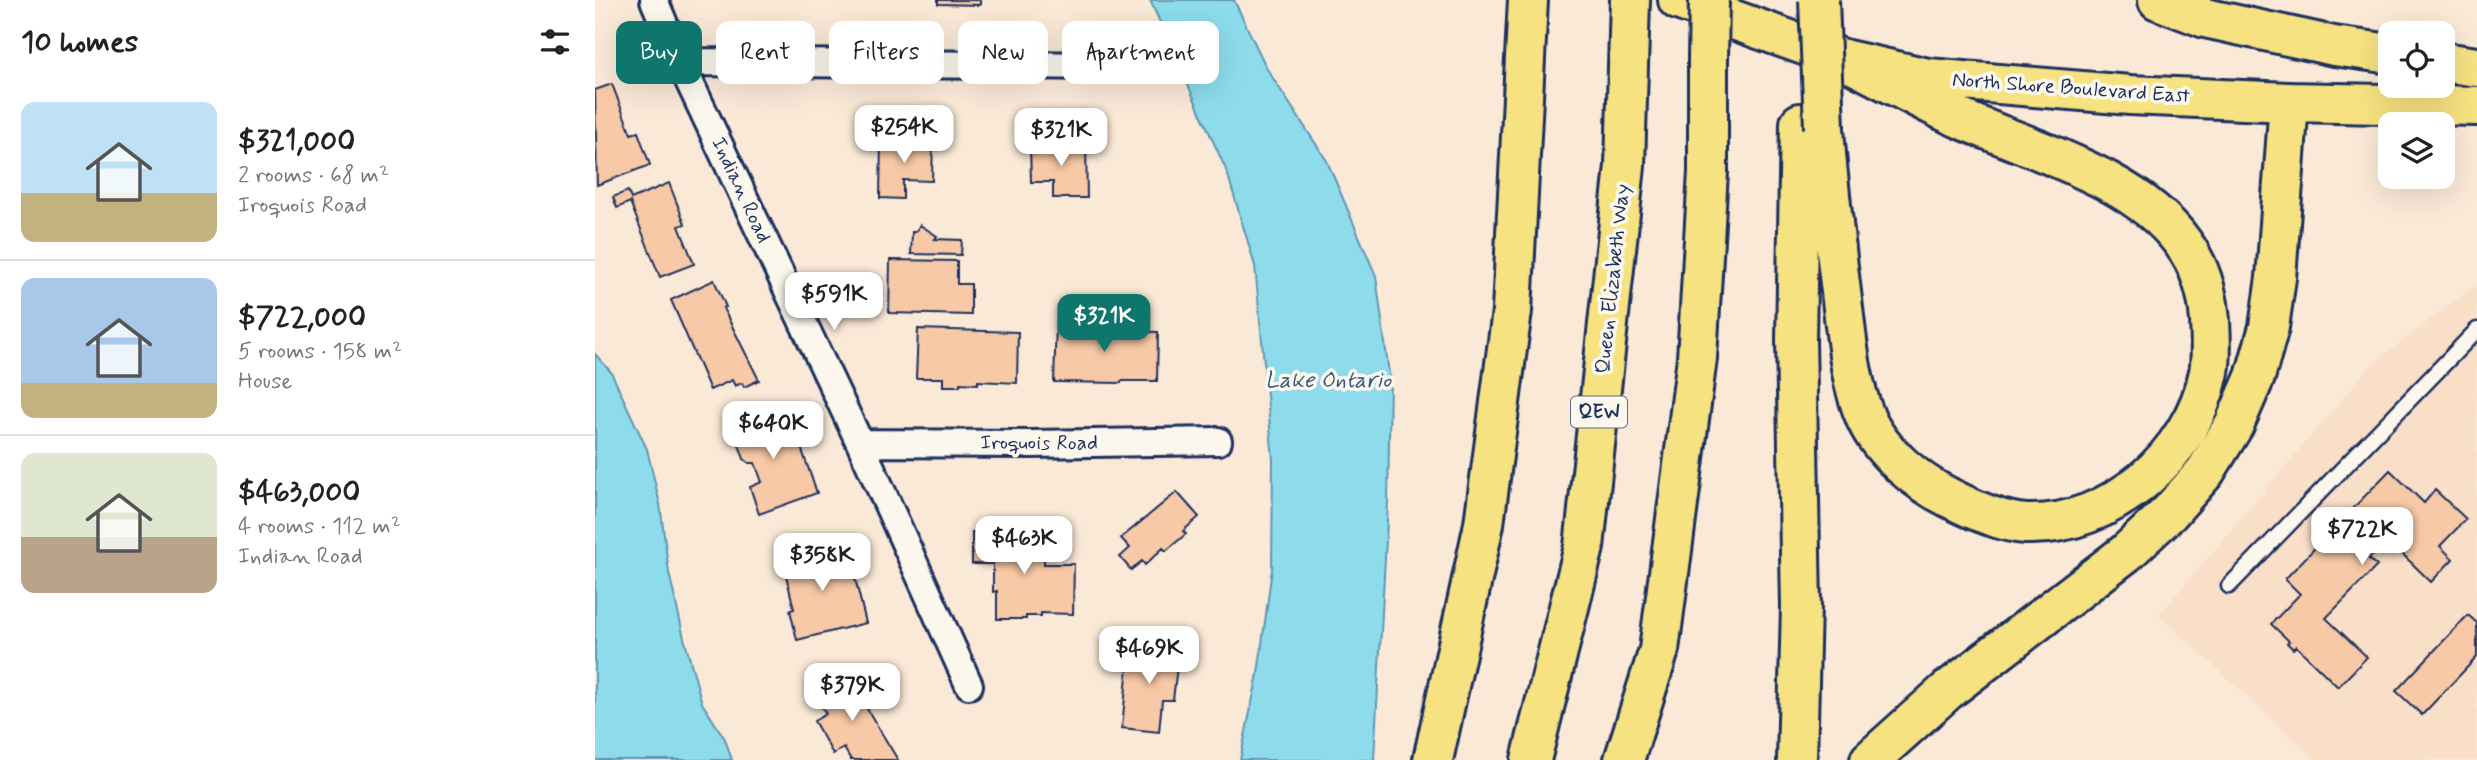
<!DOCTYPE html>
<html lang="en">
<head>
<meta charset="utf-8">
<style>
  body { margin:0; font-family:Mynerve,sans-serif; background:#f2f2f2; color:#222; height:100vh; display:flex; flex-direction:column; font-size:26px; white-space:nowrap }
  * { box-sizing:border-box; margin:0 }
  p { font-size:23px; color:#767676 }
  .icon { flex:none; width:38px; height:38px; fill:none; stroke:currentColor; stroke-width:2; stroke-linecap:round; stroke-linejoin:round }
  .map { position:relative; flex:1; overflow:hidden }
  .side { display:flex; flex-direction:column; background:#fff; width:595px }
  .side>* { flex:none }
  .banner { position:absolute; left:21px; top:21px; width:665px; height:63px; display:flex; gap:14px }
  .fabs { position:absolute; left:1783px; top:21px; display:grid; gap:14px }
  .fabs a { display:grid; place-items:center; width:77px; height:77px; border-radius:14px; background:#fff; box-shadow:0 7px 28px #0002; font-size:35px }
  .price { position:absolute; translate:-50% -60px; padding:0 16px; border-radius:14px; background:#fff; color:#222; font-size:23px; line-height:46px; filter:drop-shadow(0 2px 4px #0008) }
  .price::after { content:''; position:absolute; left:50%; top:42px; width:21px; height:16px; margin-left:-10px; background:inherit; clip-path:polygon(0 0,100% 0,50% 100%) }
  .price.selected { background:#0f766e; color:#fff }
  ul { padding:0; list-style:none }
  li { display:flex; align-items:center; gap:21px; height:175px; padding:0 21px }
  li+li { border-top:2px solid #e0e0e0 }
  li span { display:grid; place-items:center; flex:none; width:196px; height:140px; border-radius:14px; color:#555 }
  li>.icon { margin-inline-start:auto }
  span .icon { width:84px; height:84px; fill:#fffc; stroke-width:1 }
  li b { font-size:30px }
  h2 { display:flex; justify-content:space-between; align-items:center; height:84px; padding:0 21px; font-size:30px }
  .tag { padding:0 24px; border-radius:14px; background:#fff; box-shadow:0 7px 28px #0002; font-size:24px; line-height:63px }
  .tag.selected { background:#0f766e; color:#fff }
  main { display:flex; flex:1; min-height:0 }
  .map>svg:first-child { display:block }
  .built { fill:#f9dfc8 }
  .water { fill:#8ddbeb; stroke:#5f96b3; stroke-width:2 }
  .building { fill:#f7c9a6; stroke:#1b2f5e; stroke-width:2 }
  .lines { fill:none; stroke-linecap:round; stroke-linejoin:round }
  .service-casing { stroke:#1b2f5e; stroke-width:19 }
  .minor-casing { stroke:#1b2f5e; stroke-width:32 }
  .primary-casing { stroke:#1b2f5e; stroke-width:44 }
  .motorway-casing { stroke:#1b2f5e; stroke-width:44 }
  .service { stroke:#fbf7ec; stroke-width:14 }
  .minor { stroke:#fbf7ec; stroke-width:26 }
  .primary { stroke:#f7e281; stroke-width:38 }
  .motorway { stroke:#f7e281; stroke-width:38 }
  .motorway-bridge-casing { stroke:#1b2f5e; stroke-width:44; stroke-linecap:butt }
  .motorway-bridge { stroke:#f7e281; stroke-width:38 }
  .labels { text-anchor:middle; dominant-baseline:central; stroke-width:7; stroke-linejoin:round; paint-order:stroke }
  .shield { fill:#fbf7ec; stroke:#5e6b89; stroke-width:2 }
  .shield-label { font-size:19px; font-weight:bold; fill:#1b2f5e }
  .street-label { font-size:21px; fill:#1b2f5e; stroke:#fbf7ec }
  .water-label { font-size:23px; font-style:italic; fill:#385a81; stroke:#fbf7ec }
</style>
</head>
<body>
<main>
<section class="side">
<h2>10 homes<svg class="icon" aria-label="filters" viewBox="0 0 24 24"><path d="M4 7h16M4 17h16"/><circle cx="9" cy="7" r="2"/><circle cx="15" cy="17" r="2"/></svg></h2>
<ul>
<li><span style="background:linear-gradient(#bfe0f5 65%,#c2b280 0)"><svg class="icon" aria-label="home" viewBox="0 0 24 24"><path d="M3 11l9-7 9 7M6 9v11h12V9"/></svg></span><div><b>$321,000</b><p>2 rooms · 68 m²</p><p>Iroquois Road</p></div></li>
<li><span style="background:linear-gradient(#a9c7e8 75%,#c2b280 0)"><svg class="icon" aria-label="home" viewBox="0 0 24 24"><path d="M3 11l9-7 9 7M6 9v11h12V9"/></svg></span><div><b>$722,000</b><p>5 rooms · 158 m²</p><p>House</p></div></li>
<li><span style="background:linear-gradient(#dfe7d0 60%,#b9a48a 0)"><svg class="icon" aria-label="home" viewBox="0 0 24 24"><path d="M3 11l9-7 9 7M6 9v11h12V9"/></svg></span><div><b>$463,000</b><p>4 rooms · 112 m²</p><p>Indian Road</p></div></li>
</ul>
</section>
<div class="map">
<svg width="1882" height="760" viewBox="0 0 1882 760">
  <rect width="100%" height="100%" fill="#fae9d7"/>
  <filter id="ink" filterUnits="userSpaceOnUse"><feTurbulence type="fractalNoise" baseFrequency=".0143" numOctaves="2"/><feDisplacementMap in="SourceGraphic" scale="14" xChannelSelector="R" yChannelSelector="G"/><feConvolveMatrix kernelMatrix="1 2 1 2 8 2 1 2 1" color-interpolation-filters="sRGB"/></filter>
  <g filter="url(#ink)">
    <path class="built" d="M1882,284V760H1721L1564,615L1777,364Z"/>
    <path class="water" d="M555,0H639L672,69L732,161L781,276L795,381L793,503L779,760H645L663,674L677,569L678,460L660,266L632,172Z
      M0,354L16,372L52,449L65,504L74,573L89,638L107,703L130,739L137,760H0Z"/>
    <path class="building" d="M343,0H385V5L343,4Z
      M17,84L36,134L43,132L55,165L2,185L0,90Z
      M286,140L338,141L337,181L308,180V199L285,198Z
      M491,143L492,198H458V182H436L435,145Z
      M74,183L90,224L84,226L99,264L65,277L35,202L22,208L18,197L33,191L36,199Z
      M325,225L342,236L340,239L367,240L366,255L316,254L317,232H320Z
      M295,260L362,261V284H376V315L294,313Z
      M119,280L131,307L128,308L164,380L149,387L147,383L140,386L137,380L115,390L76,300Z
      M474,319L479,322H496L495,326L527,327V331L563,332L562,381H526V383L459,382L461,323Z
      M323,329L423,332L422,383L383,381V384L365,383V386H348V378H321Z
      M168,407L177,431L185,428L189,437L201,433L222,493L164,514L155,487L167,482L160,463H154L149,459L141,436L136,438L131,424L143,420L141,416Z
      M1795,470L1829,503L1840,490L1871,519L1845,546L1858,559L1836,582L1793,540L1774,559L1782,566L1731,618L1772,657L1743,687L1701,646L1698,649L1692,643L1694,641L1676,624L1705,594L1690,579Z
      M582,492L604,517L588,531L591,534L571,551L568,548L550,565L547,561L536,570L525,557L535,548L526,538Z
      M377,532H439V547H449V564H479L478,614L446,613V616H431V619H402V591L398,592V564H377Z
      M246,544L253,575L259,574L271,623L202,640L195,610L199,609L187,558Z
      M1873,615L1882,623V657L1827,715L1801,691Z
      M535,644L584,649L578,700H567L564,732L527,728Z
      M260,675L278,706L272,709L303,760H256L249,748L238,754L219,721L231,714L221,697Z"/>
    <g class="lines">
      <g class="service-casing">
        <path id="service" d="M1634,586L1882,330"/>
      </g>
      <g class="minor-casing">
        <path id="minor" d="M59,0L85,62L265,443L374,685
          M85,62L516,66
          M265,443L435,444L623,441"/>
      </g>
      <g class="primary-casing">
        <path id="primary" d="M1083,0L1248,59L1333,78L1535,95L1694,102L1882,106"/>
      </g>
      <g class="motorway-casing">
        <path id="motorway" d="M1563,0L1610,18L1739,46L1796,54
          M1848,62L1882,67
          M1229,128C1233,186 1240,243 1247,300C1252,340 1255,382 1271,419C1286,452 1321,481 1353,497C1376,509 1405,522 1431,524C1516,527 1598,455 1614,372C1617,356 1616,338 1615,321C1613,293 1605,266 1588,243C1540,176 1435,150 1362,117C1323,99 1286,78 1248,59
          M838,760L889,524L917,311L933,0
          M936,760L989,547L1030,166L1035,0
          M1029,760L1064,650L1102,358L1113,172V60
          M1202,760L1206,606L1201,339L1205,123
          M1275,760L1353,690L1531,553L1574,513L1610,472L1639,425L1660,377L1674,327L1681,278L1694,102"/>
      </g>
      <use href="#service" class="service"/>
      <use href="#minor" class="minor"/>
      <use href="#primary" class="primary"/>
      <use href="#motorway" class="motorway"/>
      <g class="motorway-bridge-casing">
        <path id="motorway-bridge" d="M1224,0L1229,128
          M1113,60L1114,0"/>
      </g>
      <use href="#motorway-bridge" class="motorway-bridge"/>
    </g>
  </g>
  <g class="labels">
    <rect class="shield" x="976" y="396.5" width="56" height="31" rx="5"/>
    <g class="shield-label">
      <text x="1004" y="412">QEW</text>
    </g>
    <g class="street-label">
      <text transform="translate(1476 88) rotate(4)">North Shore Boulevard East</text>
      <text transform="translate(146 190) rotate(65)">Indian Road</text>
      <text transform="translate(1018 279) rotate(-84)">Queen Elizabeth Way</text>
      <text x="444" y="443">Iroquois Road</text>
    </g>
    <g class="water-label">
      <text x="733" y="381">Lake Ontario</text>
    </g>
  </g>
</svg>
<div class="fabs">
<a><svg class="icon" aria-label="locate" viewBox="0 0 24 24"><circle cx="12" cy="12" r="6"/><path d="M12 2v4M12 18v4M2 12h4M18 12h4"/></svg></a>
<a><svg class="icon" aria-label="layers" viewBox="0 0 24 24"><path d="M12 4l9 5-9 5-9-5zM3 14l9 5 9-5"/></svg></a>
</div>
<b class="price" style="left:309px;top:165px">$254K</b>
<b class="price" style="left:466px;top:168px">$321K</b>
<b class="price" style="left:239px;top:332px">$591K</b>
<b class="price selected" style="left:509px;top:354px">$321K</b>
<b class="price" style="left:178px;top:461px">$640K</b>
<b class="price" style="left:1767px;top:567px">$722K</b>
<b class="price" style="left:429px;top:576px">$463K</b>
<b class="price" style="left:227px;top:593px">$358K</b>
<b class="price" style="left:554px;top:686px">$469K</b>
<b class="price" style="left:257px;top:723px">$379K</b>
<div class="banner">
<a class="tag selected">Buy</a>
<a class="tag">Rent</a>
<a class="tag">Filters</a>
<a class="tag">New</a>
<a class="tag">Apartment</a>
</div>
</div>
</main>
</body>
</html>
